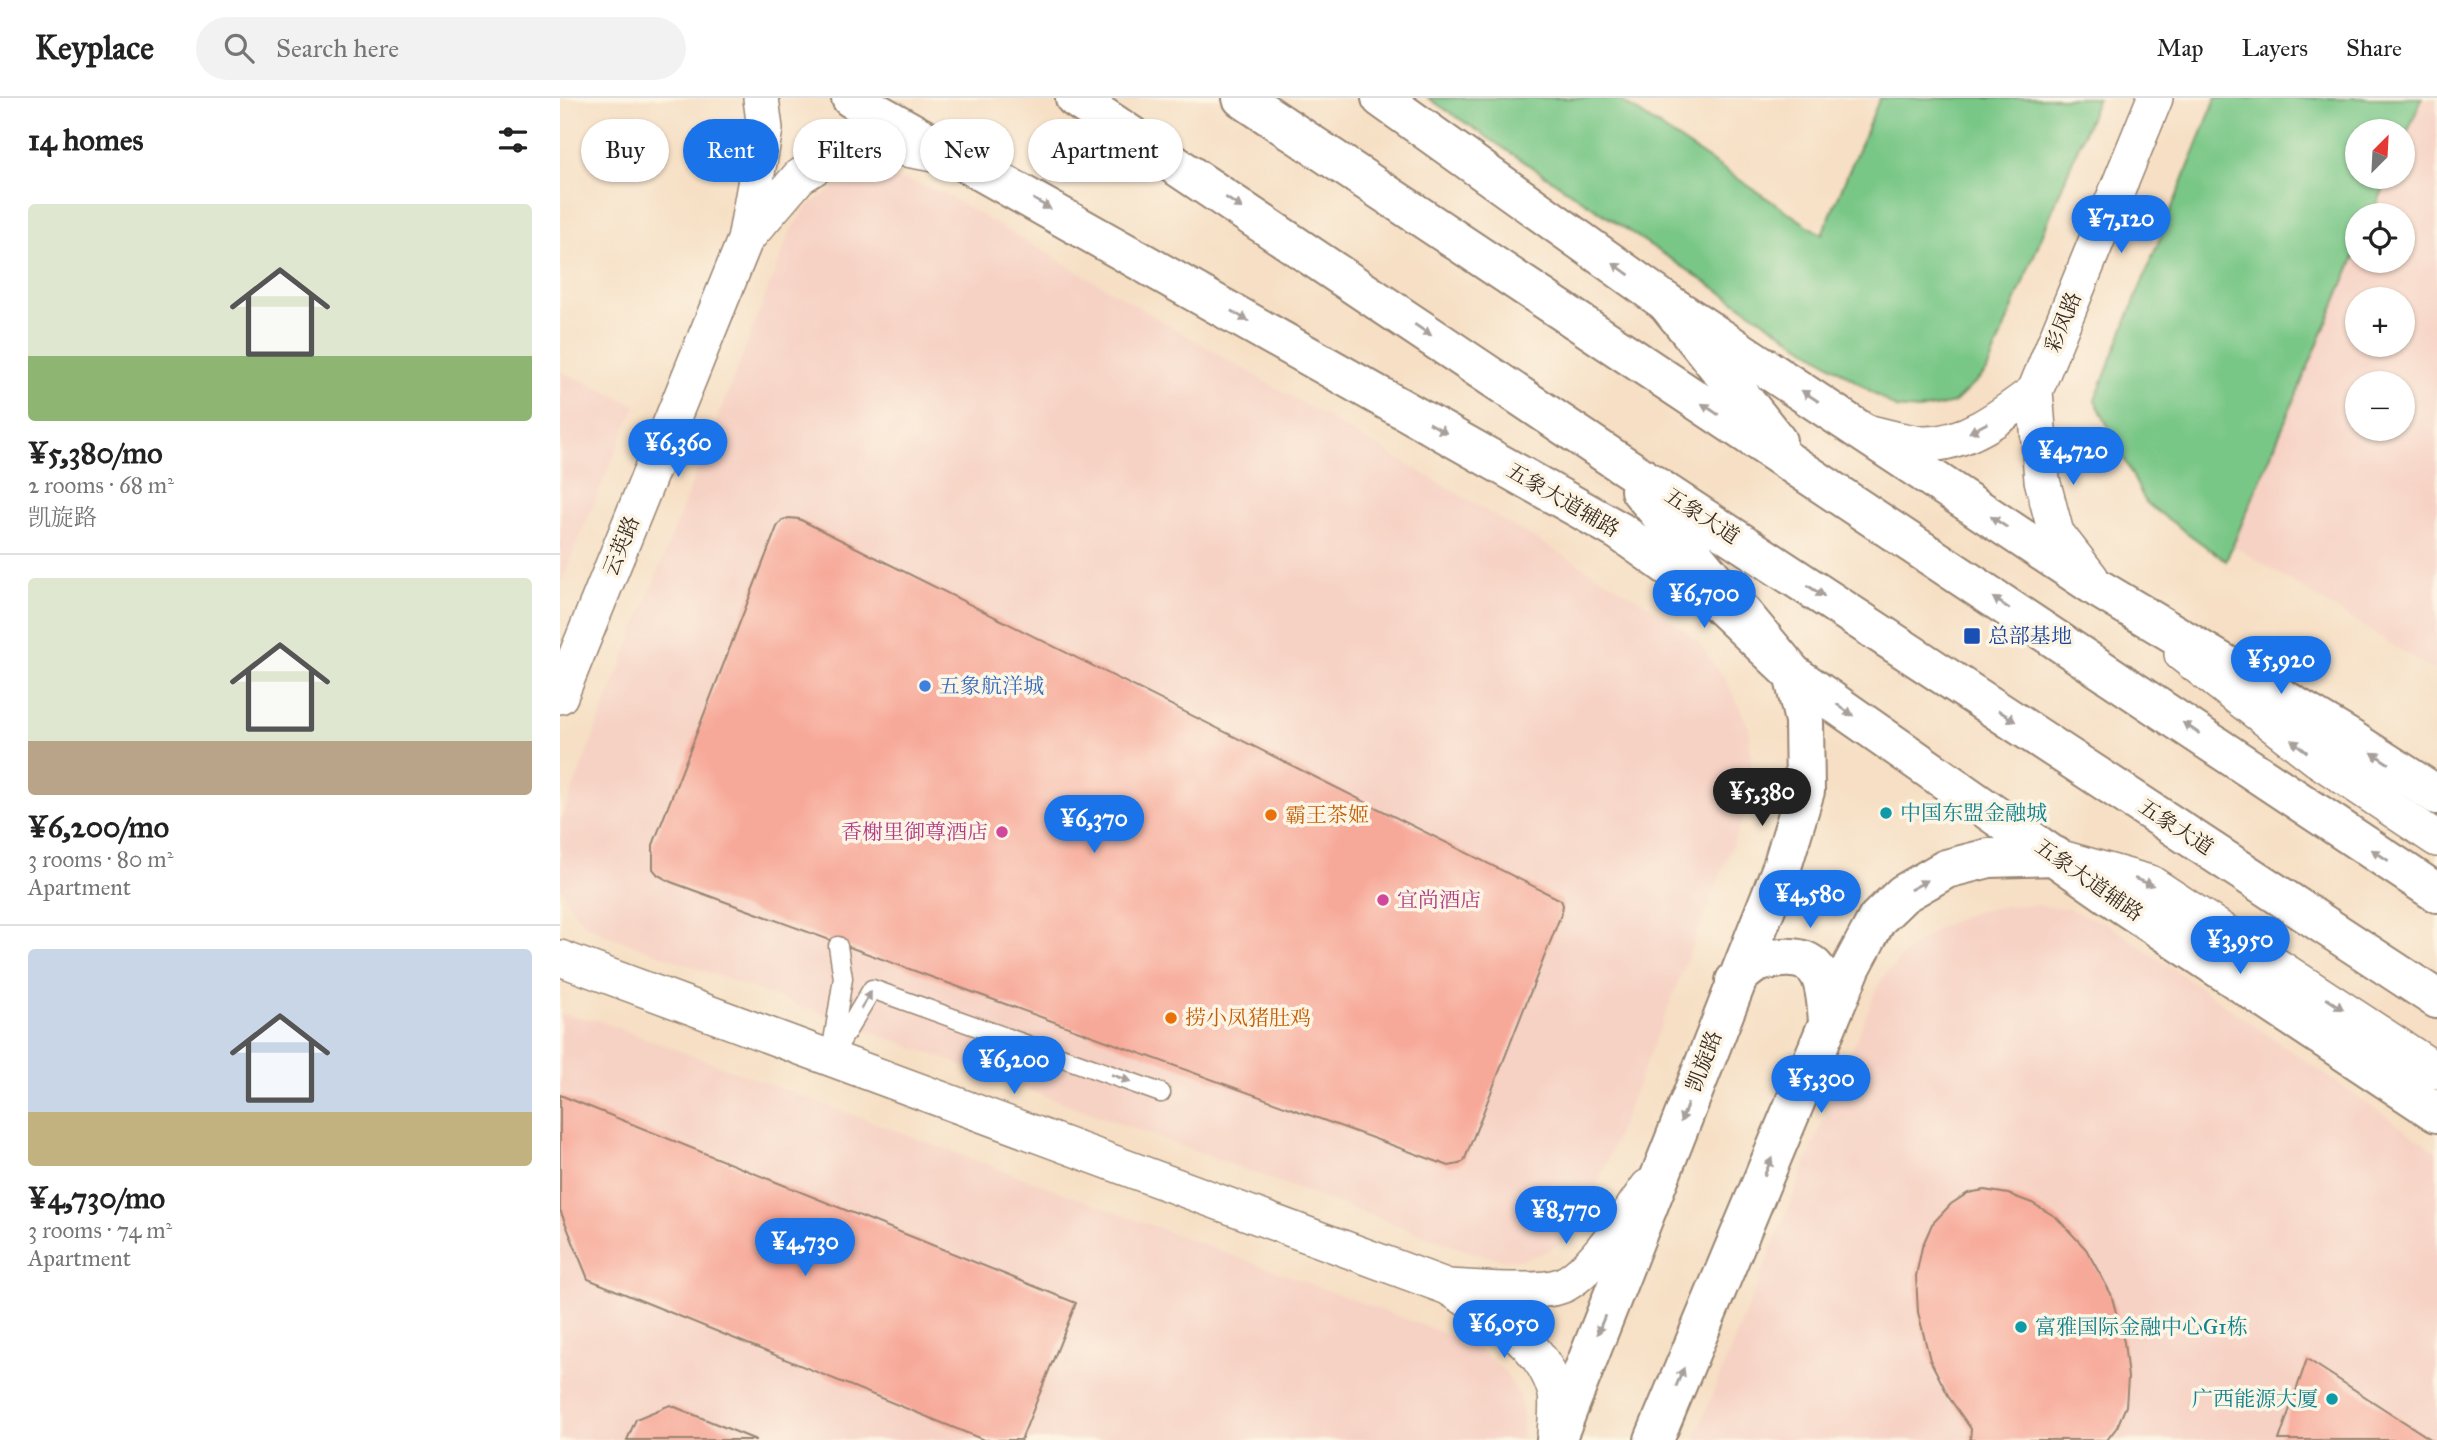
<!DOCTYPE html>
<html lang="en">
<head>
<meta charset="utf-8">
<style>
  body { margin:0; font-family:"IM FELL Great Primer","Noto Serif SC",serif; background:#f2f2f2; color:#222; height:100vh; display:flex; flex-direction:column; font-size:26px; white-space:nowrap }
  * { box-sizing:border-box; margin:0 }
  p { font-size:23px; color:#767676 }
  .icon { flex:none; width:38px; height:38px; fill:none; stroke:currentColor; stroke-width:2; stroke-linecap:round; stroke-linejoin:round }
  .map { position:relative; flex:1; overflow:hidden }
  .drawer { display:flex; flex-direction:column; background:#fff; width:560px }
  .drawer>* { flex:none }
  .hud { position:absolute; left:21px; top:21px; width:665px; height:63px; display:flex; gap:14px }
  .needle { width:46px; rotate:24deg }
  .controls { position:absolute; left:1785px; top:21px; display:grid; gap:14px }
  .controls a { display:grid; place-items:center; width:70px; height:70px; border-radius:50%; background:#fff; box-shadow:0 2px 5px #0004; font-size:35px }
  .price { position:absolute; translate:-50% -60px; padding:0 16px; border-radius:24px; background:#1a73e8; color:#fff; font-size:23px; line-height:46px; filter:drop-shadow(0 2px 4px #0008) }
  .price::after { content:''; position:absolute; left:50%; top:42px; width:21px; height:16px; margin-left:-10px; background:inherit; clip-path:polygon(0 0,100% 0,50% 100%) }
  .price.current { background:#222; color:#fff }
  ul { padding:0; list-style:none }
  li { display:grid; align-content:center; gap:14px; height:371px; padding:0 28px }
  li+li { border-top:2px solid #e0e0e0 }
  li span { display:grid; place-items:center; height:217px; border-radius:7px; color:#555 }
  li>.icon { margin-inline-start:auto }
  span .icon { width:126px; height:126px; fill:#fffc; stroke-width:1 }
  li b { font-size:30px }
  h2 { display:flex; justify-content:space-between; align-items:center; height:84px; padding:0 28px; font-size:30px }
  .tag { padding:0 24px; border-radius:32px; background:#fff; box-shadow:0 2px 5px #0004; font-size:24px; line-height:63px }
  .tag.current { background:#1a73e8; color:#fff }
  header { display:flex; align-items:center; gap:42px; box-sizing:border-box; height:98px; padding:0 35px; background:#fff; border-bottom:2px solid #e0e0e0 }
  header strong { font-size:33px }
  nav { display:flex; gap:38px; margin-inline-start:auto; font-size:24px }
  .search { width:490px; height:63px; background:#f2f2f2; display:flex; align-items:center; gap:18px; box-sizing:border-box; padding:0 24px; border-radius:38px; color:#767676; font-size:26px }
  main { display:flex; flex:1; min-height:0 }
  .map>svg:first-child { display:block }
  .built { fill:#f6d2c4; fill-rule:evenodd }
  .green { fill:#79c787; stroke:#5a7852; stroke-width:2 }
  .building { fill:#f7a999 }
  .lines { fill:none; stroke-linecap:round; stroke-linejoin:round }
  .service-casing { stroke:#988471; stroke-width:21 }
  .minor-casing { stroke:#988471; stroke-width:38 }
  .tertiary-casing { stroke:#988471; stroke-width:42 }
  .primary-casing { stroke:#988471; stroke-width:42 }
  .service { stroke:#fff; stroke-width:18 }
  .minor { stroke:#fff; stroke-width:35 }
  .tertiary { stroke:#fff; stroke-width:38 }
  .primary { stroke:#fff; stroke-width:38 }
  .oneway { fill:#a79f9a }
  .transit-dot { fill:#1a4fb4; stroke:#fcf5e5; stroke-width:2.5 }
  .shop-dot { fill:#3f7fe0; stroke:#fcf5e5; stroke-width:2.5 }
  .culture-dot { fill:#0f9aa8; stroke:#fcf5e5; stroke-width:2.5 }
  .food-dot { fill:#e8710a; stroke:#fcf5e5; stroke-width:2.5 }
  .hotel-dot { fill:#d1479c; stroke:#fcf5e5; stroke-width:2.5 }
  .labels { text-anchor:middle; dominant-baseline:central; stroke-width:7; stroke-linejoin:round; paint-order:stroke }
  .street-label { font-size:21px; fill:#3b2a1e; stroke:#fcf5e5 }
  .transit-label { font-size:21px; fill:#164399; stroke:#fcf5e5; text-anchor:start }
  .shop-label { font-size:21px; fill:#366cbe; stroke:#fcf5e5; text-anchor:start }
  .culture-label { font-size:21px; fill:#0d838f; stroke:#fcf5e5; text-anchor:start }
  .food-label { font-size:21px; fill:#c56008; stroke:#fcf5e5; text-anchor:start }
  .hotel-label { font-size:21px; fill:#b23c85; stroke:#fcf5e5; text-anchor:end }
</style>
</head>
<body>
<header>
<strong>Keyplace</strong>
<div class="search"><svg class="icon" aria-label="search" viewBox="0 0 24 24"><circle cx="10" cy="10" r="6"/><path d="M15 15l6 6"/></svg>Search here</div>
<nav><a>Map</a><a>Layers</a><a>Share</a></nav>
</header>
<main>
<section class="drawer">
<h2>14 homes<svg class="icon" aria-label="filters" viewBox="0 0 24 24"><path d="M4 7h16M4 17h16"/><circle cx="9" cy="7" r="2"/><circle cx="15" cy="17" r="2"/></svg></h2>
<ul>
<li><span style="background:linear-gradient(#dfe7d0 70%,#8fb573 0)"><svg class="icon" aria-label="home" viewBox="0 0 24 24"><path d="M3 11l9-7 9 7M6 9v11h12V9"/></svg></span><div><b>¥5,380/mo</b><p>2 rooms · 68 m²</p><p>凯旋路</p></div></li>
<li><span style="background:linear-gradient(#dfe7d0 75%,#b9a48a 0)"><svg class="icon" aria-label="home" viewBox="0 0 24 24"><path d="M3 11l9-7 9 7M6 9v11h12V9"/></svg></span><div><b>¥6,200/mo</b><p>3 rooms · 80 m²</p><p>Apartment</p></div></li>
<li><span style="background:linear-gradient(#c9d6e8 75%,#c2b280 0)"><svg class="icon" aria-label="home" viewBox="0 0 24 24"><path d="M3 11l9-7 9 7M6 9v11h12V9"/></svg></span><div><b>¥4,730/mo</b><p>3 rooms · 74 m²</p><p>Apartment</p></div></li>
</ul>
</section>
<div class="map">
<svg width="1877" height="1342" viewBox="0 0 1877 1342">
  <rect width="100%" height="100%" fill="#fcf5e5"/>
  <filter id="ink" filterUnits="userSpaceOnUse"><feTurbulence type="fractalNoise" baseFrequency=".0143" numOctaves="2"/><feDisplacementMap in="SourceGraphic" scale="14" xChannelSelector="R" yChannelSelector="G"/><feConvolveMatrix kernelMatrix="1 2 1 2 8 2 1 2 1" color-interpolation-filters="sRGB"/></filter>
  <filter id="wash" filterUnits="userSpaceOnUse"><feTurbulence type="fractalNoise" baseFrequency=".00686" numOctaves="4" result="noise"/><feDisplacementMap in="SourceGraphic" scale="28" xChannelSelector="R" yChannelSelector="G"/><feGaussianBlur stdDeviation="1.57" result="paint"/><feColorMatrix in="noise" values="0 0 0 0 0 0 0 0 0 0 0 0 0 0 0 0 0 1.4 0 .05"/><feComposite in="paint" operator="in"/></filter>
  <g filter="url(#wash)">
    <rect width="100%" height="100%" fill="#f6dfc4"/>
    <path class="built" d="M1862,0H1877V575L1673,447L1797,153V163H1843V117H1812L1829,79H1843V45ZM1797,201H1843V247H1797ZM1797,285H1843V331H1797Z
      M327,79L354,85L385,96L1095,511L1137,542L1167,584L1189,630L1192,679L1183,720L1033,1099L1018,1126L1003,1144L984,1155L962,1161H940L910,1154L44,836L23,825L7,804L0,785V724L231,132L248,107L274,91L302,82Z
      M0,273L76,307L0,486Z
      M1477,807L1508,811L1549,827L1877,1054V1342H1134L1320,883L1347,853L1379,829L1412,815L1444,808Z
      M0,916L36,922L894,1239L922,1254L945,1274L959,1297L963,1321L961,1342H0Z"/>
    <path class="green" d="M868,0H1057L1262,137L1320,0H1538L1427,273L1394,305L1359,312L1336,310Z
      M1656,0H1862L1843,45V33H1797V79H1829L1812,117H1797V153L1666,463L1586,405L1535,302Z"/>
    <g id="blocks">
      <path class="building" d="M229,420L239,421L1001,802L1003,807L1002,814L904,1063L899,1066L889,1068L111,784L98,777L93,771V747L217,429L222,422Z
        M0,997L516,1205L461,1342H424L28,1181L0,1112Z
        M1424,1092L1448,1096L1472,1105L1496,1119L1526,1151L1551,1196L1564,1244L1568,1280L1566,1308L1557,1329L1547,1342H1410L1411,1331L1390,1301L1370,1262L1358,1214L1356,1178L1362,1149L1372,1126L1391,1106L1408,1095Z
        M1747,1261L1872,1342H1719Z
        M110,1307L196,1342H67L76,1321Z"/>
    </g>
  </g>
  <g filter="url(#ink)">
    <use href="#blocks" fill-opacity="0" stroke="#988471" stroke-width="2"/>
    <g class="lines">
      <g class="service-casing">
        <path id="service" d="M272,950L283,880L278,848
          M271,960L312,891L601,995"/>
      </g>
      <g class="minor-casing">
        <path id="minor" d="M185,142L239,79L277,55L319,46L385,58
          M1306,334C1325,338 1346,345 1365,346C1407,346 1443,317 1475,293
          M1531,480L1496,435L1482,382L1475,293L1595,0
          M1622,556L1757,661L1877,741
          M0,598L185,142L205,31L201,0
          M1505,761L1590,785L1877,973
          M0,860L888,1189C930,1216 980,1241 995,1292C999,1306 995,1325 995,1340
          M889,1189C916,1190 980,1197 1003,1187C1032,1174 1069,1115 1088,1089"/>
      </g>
      <g class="tertiary-casing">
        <path id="tertiary" d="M291,0L1059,433L1154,501L1233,576L1565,808L1877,1015
          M821,0L1106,204L1539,491L1787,639L1877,697
          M1175,883C1191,866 1198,862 1222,860C1265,857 1265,889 1268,923
          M996,1342L1222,769L1245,693L1244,623L1233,576
          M1094,1342L1292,868L1317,821L1343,796L1386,771L1429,760L1495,758"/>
      </g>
      <g class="primary-casing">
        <path id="primary" d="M515,0L1054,361L1877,901
          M682,0L1877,795
          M1106,204L1217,343
          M1080,392L1233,576"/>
      </g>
      <use href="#service" class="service"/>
      <use href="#minor" class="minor"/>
      <use href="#tertiary" class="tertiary"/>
      <use href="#primary" class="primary"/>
    </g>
    <defs><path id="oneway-solid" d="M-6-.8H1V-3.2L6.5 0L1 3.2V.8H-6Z" transform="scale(1.75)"/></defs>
    <g class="oneway">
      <use href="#oneway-solid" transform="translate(674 105) rotate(34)"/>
      <use href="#oneway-solid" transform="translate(482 106) rotate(30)"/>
      <use href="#oneway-solid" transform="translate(1061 171) rotate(-144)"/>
      <use href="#oneway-solid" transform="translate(680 218) rotate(30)"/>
      <use href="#oneway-solid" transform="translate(863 232) rotate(34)"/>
      <use href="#oneway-solid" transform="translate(1250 298) rotate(-147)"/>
      <use href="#oneway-solid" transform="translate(1150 311) rotate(-146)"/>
      <use href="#oneway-solid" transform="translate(878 330) rotate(30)"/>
      <use href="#oneway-solid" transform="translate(1418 330) rotate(152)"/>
      <use href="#oneway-solid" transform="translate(1439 424) rotate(-146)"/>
      <use href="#oneway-solid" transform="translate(1256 493) rotate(33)"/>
      <use href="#oneway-solid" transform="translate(1441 505) rotate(-146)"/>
      <use href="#oneway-solid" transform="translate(1285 612) rotate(35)"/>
      <use href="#oneway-solid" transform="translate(1447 618) rotate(33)"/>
      <use href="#oneway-solid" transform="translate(1631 630) rotate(-146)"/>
      <use href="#oneway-solid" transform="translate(1739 648) rotate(-142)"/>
      <use href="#oneway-solid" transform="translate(1820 660) rotate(-147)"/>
      <use href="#oneway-solid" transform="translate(1820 757) rotate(-146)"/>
      <use href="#oneway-solid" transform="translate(1584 784) rotate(20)"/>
      <use href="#oneway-solid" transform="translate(1359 787) rotate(-29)"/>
      <use href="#oneway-solid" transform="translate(306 902) rotate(-59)"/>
      <use href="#oneway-solid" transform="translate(1775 906) rotate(33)"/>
      <use href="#oneway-solid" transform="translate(561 980) rotate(20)"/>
      <use href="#oneway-solid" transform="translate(1124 1015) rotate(111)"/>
      <use href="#oneway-solid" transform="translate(1208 1069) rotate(-67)"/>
      <use href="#oneway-solid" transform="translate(1041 1227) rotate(112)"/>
      <use href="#oneway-solid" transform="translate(1120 1279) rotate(-67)"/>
    </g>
  </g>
  <rect class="transit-dot" x="1403" y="529" width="18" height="18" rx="3.5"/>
  <circle class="shop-dot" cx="365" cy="588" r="7"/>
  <g class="culture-dot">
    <circle cx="1326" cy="715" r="7"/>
    <circle cx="1461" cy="1229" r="7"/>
    <circle cx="1772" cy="1301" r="7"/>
  </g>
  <g class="food-dot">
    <circle cx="711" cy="717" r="7"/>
    <circle cx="611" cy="920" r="7"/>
  </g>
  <g class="hotel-dot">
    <circle cx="442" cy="734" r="7"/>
    <circle cx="823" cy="802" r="7"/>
  </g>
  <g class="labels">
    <g class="street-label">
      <text transform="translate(1503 224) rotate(-68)">彩凤路</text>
      <text transform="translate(1003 402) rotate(30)">五象大道辅路</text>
      <text transform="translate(1142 418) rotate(33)">五象大道</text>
      <text transform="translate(61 448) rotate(-68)">云英路</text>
      <text transform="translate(1616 729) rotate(33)">五象大道</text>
      <text transform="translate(1529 782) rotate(35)">五象大道辅路</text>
      <text transform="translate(1144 963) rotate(-69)">凯旋路</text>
    </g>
    <g class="transit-label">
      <text x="1428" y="538">总部基地</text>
    </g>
    <g class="shop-label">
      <text x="379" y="588">五象航洋城</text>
    </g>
    <g class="culture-label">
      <text x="1340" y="715">中国东盟金融城</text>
      <text x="1475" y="1229">富雅国际金融中心G1栋</text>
      <text x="1758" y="1301" text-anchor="end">广西能源大厦</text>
    </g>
    <g class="food-label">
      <text x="725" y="717">霸王茶姬</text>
      <text x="625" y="920">捞小凤猪肚鸡</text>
    </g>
    <g class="hotel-label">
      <text x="428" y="734">香榭里御尊酒店</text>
      <text x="837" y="802" text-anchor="start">宜尚酒店</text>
    </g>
  </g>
</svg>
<div class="controls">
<a><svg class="needle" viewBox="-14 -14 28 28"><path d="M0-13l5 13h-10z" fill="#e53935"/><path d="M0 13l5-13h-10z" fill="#767676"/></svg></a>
<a><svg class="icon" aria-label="locate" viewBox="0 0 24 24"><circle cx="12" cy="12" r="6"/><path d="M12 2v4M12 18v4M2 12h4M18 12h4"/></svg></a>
<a>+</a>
<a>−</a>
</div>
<b class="price" style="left:1561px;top:157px">¥7,120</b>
<b class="price" style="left:118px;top:381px">¥6,360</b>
<b class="price" style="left:1513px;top:389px">¥4,720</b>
<b class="price" style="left:1144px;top:532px">¥6,700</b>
<b class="price" style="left:1721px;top:598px">¥5,920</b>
<b class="price current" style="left:1202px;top:730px">¥5,380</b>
<b class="price" style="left:534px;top:757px">¥6,370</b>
<b class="price" style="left:1250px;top:832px">¥4,580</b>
<b class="price" style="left:1680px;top:878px">¥3,950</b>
<b class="price" style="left:454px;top:998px">¥6,200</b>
<b class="price" style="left:1261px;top:1017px">¥5,300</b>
<b class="price" style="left:1006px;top:1148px">¥8,770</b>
<b class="price" style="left:245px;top:1180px">¥4,730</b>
<b class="price" style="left:944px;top:1262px">¥6,050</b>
<div class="hud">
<a class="tag">Buy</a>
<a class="tag current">Rent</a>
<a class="tag">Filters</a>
<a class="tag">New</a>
<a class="tag">Apartment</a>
</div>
</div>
</main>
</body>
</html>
